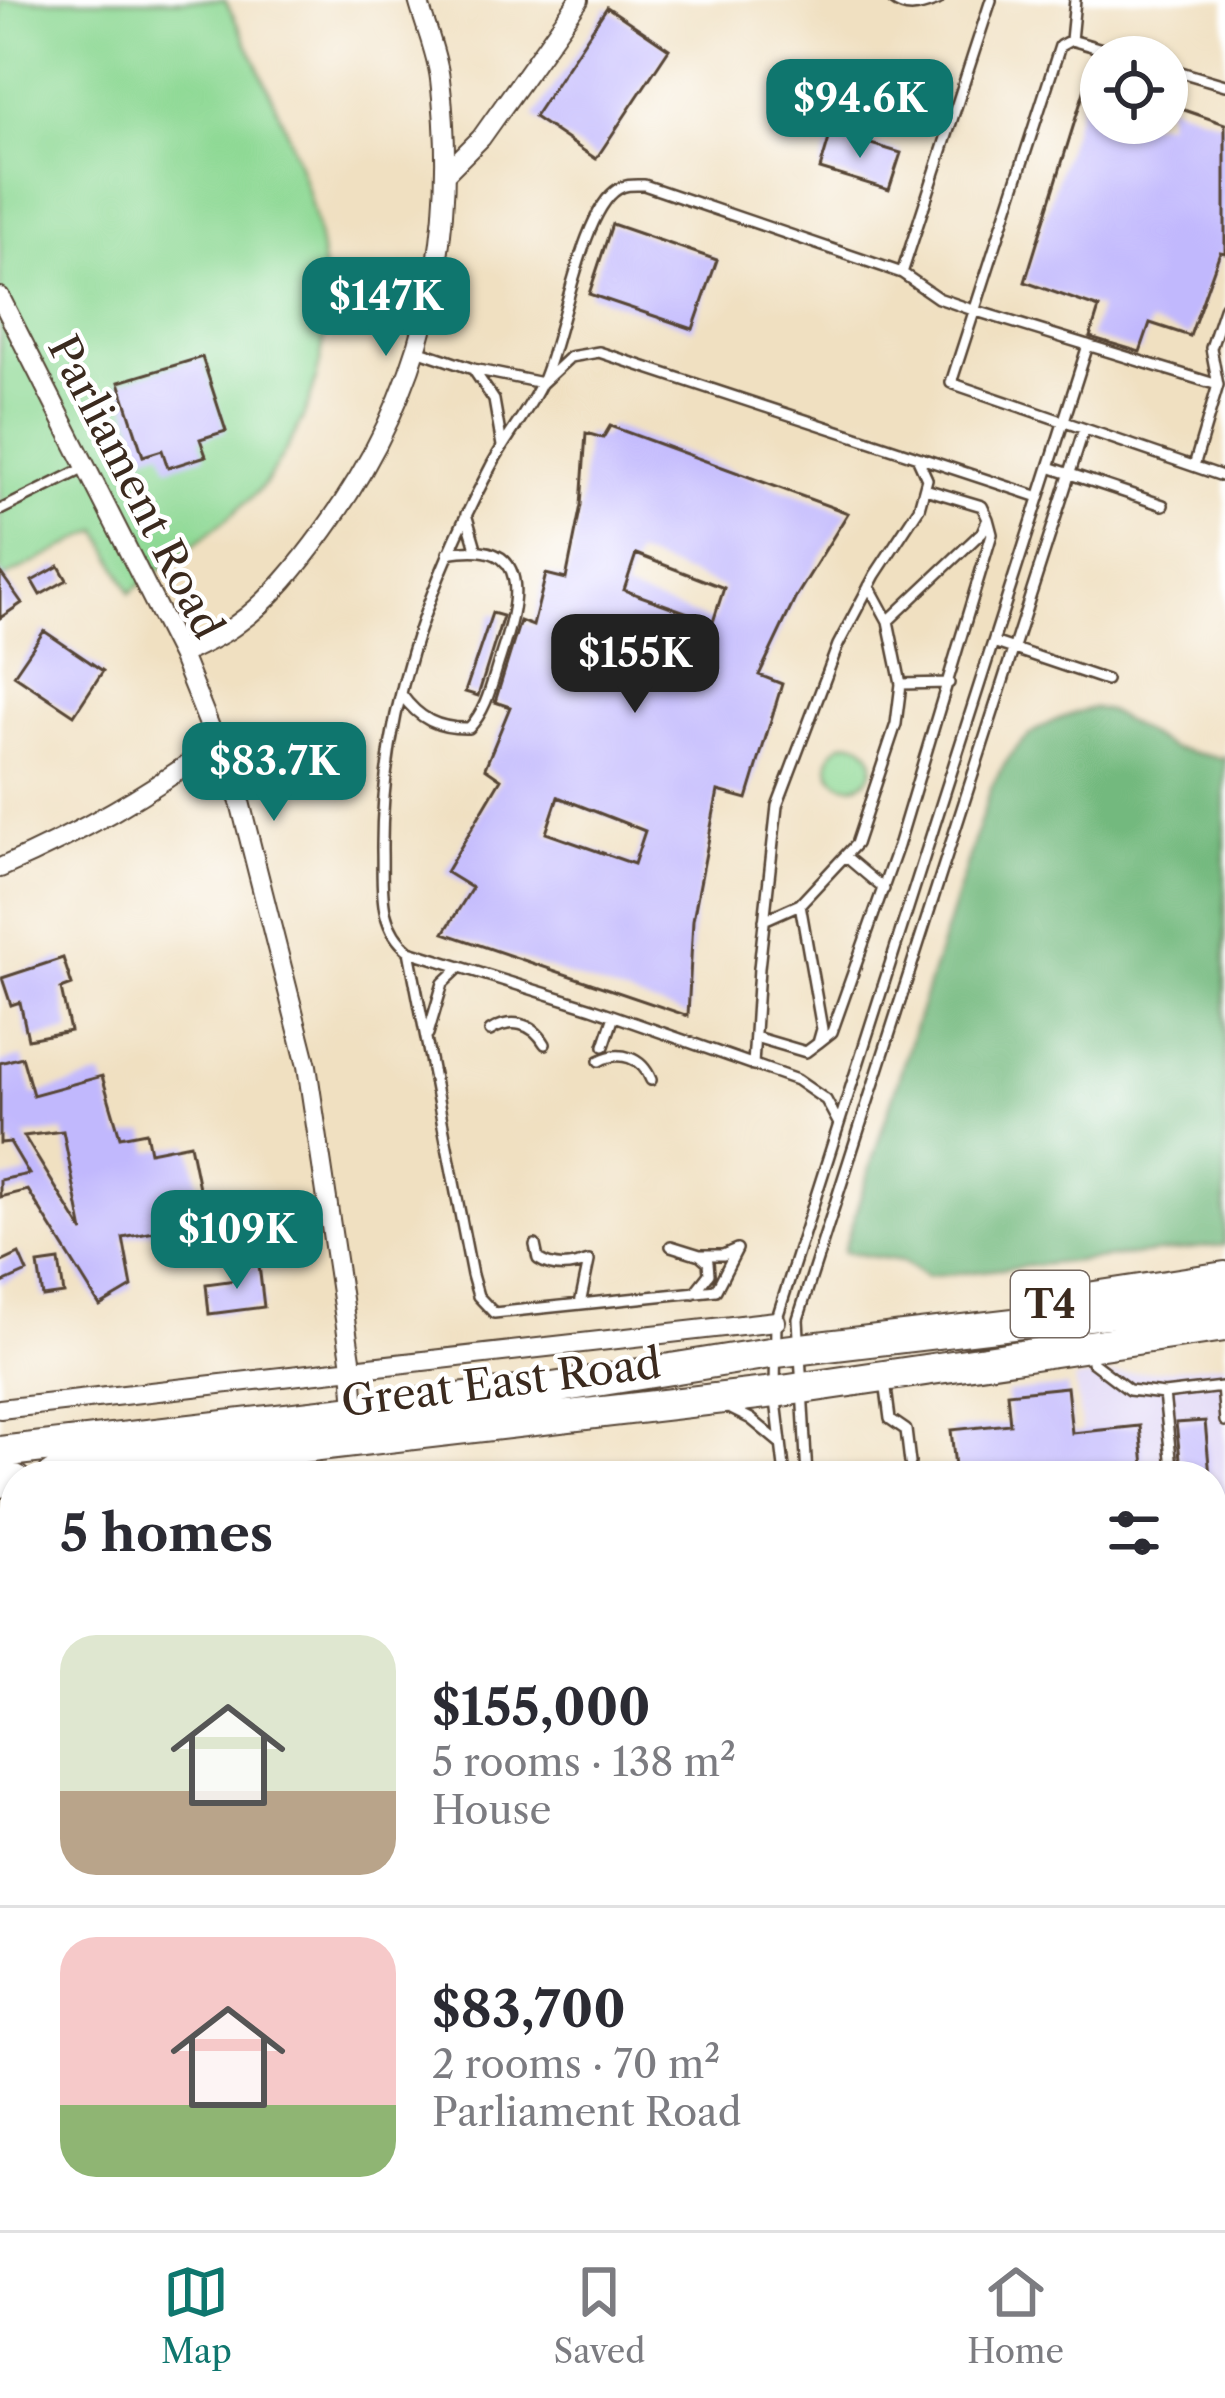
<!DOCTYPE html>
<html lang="en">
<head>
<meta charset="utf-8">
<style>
  body { margin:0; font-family:"Libre Caslon Text",serif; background:#f7f7f7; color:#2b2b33; height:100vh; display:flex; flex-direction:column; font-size:45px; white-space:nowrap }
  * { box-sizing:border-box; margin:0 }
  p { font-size:39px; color:#7c7c81 }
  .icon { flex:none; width:66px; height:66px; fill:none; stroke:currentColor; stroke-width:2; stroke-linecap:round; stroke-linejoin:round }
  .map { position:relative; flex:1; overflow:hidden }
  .details { position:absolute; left:0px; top:1461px; width:1227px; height:771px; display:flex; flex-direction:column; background:#fff; border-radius:48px 48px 0 0; box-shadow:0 3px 9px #0004 }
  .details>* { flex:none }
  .buttons { position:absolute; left:1080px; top:36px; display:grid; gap:24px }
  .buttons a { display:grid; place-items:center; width:108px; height:108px; border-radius:50%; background:#fff; box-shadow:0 3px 9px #0004; font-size:60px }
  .price { position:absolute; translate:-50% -102px; padding:0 27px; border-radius:24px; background:#0f766e; color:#fff; font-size:39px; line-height:78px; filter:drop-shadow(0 3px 6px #0008) }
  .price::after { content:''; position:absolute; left:50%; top:72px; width:36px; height:27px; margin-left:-18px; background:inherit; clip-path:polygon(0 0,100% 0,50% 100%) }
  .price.on { background:#222; color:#fff }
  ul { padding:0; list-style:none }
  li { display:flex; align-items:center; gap:36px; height:300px; padding:0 60px }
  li+li { border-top:3px solid #e1e1e2 }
  li span { display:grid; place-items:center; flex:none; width:336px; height:240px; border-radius:36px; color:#555 }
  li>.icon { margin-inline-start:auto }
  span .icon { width:144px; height:144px; fill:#fffc; stroke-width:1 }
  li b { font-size:51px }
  h2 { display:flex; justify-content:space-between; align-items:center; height:144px; padding:0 60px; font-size:51px }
  .tabs { display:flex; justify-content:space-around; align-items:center; height:168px; border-top:3px solid #e1e1e2; background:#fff; font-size:33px; color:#7c7c81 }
  .tabs a { display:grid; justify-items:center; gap:6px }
  .tabs .on { color:#0f766e }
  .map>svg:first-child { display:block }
  .built { fill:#dfd5f5 }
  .green { fill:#8fd995; stroke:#65825a; stroke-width:3 }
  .forest { fill:#73b97e; stroke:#57724e; stroke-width:3 }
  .building { fill:#c1b8fd; fill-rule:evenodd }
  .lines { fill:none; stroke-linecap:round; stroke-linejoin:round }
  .lane-casing { stroke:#564536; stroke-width:14 }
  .street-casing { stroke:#564536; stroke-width:22 }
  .primary-casing { stroke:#564536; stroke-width:34 }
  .lane { stroke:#fff; stroke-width:9 }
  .street { stroke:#fff; stroke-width:18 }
  .primary { stroke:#fff; stroke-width:30 }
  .labels { text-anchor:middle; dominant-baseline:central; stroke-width:9; stroke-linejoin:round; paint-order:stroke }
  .shield { fill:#fff; stroke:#766a62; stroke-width:3 }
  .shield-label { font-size:39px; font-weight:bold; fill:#3b2a1e }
  .street-label { font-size:42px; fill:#3b2a1e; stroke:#fff }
</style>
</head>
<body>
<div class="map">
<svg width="1225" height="2230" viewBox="0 0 1225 2230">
  <rect width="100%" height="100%" fill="#fff"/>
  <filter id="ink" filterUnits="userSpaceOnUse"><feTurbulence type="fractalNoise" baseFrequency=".00833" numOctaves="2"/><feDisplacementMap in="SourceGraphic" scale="24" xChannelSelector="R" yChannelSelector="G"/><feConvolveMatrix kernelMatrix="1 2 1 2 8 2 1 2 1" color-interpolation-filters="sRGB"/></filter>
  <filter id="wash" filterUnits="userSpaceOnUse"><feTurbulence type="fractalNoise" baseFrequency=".004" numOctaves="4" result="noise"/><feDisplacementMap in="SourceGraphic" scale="48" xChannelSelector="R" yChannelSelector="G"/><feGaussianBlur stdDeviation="2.7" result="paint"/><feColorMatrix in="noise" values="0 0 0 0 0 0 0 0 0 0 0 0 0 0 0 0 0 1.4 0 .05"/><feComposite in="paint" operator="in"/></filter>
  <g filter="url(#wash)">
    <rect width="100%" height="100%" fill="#f0e0c1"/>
    <path class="built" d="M1225,1363V2033L1212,2035V1476H1088L1075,1379Z"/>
    <path class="green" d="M0,0H225C295,136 376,305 285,451C277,464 270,479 259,490C221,528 172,559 130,593L99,530L0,580Z
      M829 764a22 22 0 1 1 44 0a22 22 0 1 1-44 0Z
      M15,1538V2217H1185L1187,2230H0V1540Z"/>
    <path class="forest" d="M1093,708L1108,711L1171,748L1223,759L1225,755V1245L926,1277L902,1261L843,1252L991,788C1017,737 1039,722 1093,708Z"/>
    <g id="blocks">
      <path class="building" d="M607,7L669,49L596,159L534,117Z
        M1095,56L1101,58V123H1167V104L1225,124V253L1220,252L1190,336L1150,323L1140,352L1090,337L1099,308L1025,282Z
        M831,132L901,153L889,190L820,169Z
        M612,224L717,260L693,329L589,294Z
        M202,357L226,431L200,439L206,456L168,468L162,450L143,456L119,382Z
        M610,426L848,513L796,597L759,675L782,684L747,799L718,791L693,920L688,1016L444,933L472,888L446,872L501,779L485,768L510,707L495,702L520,621L533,626L546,574L566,579L581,505L586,433L603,438ZM636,554L724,588L713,622L624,590ZM558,797L645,831L634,864L546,833Z
        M59,566L67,580L40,595L32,581Z
        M0,572L22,603L0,618Z
        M492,613L503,616L478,696L465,692Z
        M44,631L103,671L74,715L14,675Z
        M63,958L72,985L61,989L70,1031L28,1039L20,1002L11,1005L2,978Z
        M22,1057L33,1095L102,1076L120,1137L146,1132L150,1152L190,1144L206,1222L123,1238L132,1287L100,1306L28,1190L0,1197V1180L29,1174L10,1142L0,1143V1063ZM63,1131L83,1232L24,1136Z
        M19,1254L27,1272L0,1284V1263Z
        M59,1261L64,1294L43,1297L38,1264Z
        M259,1265L264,1307L209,1314L206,1284L236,1280L234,1268Z
        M1067,1387L1072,1433L1140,1426L1145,1476H956L951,1430L1010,1424L1007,1393Z
        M1205,1421L1210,1476H1182L1176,1423Z"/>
    </g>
  </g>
  <g filter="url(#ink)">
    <use href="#blocks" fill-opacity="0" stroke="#564536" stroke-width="3"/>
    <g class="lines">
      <g class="lane-casing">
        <path id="lane" d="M893,0C908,12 921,6 938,0
          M1071,40L1075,0
          M1130,57L1071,40L1060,46L951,383L1225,477
          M1167,68L1225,85
          M902,273L991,0
          M417,350L473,369L542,383L570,357L599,352L1039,497
          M473,369L494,400L502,446
          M1194,466L1218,385L1211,348L1225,306
          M1049,467L1163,505
          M0,510L87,467
          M466,514L476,548
          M888,621L982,532L988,519L982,506L925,489
          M993,642L1106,680
          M901,684L949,683
          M401,694C419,719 438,729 469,728C487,710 492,682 500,658C518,603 536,537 448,553
          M845,856L884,889
          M764,920L800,904L856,844L896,724L901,684L888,621L869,586
          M409,951L472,1275L478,1296L494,1313L716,1290L737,1249
          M490,1031C511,1018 532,1022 545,1044
          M428,1034L443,983L460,967
          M755,1037L806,1052L818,1043L822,1029L800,904
          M818,1043L832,1032L898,846L992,534L988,519
          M604,1046L614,1016
          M599,1061C620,1050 642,1057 651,1080
          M753,1065L759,968L777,806L838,645L875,575L919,508L927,479L917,457
          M839,1124L826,1100L797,1080L592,1008L409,951C377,926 383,887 382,850C381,713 427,588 490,468C505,439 528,412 542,382C562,340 581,211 618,189C626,184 634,185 644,185L902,273L938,298L973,310L1218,385
          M535,1245L538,1259C555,1270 571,1267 589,1261L580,1304
          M671,1246L700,1255L708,1262L709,1274L694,1293
          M700,1255H723L737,1249
          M1092,1362L1129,1390L1164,1394
          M885,1381L890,1419L906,1430L910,1463
          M731,1409L751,1419L780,1443
          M785,1476L775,1392L776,1321L1088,345
          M807,1476L798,1319L1084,429
          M1173,1476L1164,1394L1222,1387L1225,1421
          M1212,1509L1225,1507
          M1212,1549L1225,1546
          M1212,1568L1225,1566
          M0,1658L15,1656
          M0,1684L15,1722
          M0,1801L15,1804
          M0,1940L15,1912
          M0,1988L15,1991
          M1212,2052L1225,2058
          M0,2108C6,2134 15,2157 0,2180
          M65,2217L82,2230
          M587,2217L593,2230
          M446,2230L458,2217
          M751,2230L756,2217"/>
      </g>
      <g class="street-casing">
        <path id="street" d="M447,172L481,138L579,0
          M0,297L181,655L240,802L307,1066L352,1366L355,1411
          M181,655C199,645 221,637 237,624C271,600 300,563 324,530C421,397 460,243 440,79C437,53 425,26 418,0
          M0,868C82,832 147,795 219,742
          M0,1409L776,1321
          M1225,2128V2162"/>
      </g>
      <g class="primary-casing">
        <path id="primary" d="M1088,1298L1225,1277
          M0,1452L553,1388L776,1352L1225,1299
          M53,1476L775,1392L1225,1326
          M0,1482L15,1480"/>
      </g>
      <use href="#lane" class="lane"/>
      <use href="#street" class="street"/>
      <use href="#primary" class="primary"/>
    </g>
  </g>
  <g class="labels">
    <rect class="shield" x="1011" y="1271" width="78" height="66" rx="9"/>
    <g class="shield-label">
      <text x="1050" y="1304">T4</text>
    </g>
    <g class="street-label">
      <text transform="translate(136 487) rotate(63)">Parliament Road</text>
      <text transform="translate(501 1382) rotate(-7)">Great East Road</text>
    </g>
  </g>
</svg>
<div class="buttons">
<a><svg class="icon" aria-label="locate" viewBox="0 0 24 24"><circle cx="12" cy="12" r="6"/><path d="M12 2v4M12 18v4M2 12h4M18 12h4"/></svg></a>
</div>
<b class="price" style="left:860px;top:161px">$94.6K</b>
<b class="price" style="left:386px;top:359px">$147K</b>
<b class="price on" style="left:635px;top:716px">$155K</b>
<b class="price" style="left:274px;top:824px">$83.7K</b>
<b class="price" style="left:237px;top:1292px">$109K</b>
<section class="details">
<h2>5 homes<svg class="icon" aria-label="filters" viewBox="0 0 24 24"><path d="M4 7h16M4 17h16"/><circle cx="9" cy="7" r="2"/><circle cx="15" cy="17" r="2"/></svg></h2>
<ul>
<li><span style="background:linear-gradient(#dfe7d0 65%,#b9a48a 0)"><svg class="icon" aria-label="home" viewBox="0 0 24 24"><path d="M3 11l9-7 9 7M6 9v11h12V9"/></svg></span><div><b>$155,000</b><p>5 rooms · 138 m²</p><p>House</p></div></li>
<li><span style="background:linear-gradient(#f6c9c9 70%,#8fb573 0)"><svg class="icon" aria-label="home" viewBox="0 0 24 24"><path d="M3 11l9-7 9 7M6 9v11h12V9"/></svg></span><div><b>$83,700</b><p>2 rooms · 70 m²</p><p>Parliament Road</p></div></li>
</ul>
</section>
</div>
<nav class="tabs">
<a class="on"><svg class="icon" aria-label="map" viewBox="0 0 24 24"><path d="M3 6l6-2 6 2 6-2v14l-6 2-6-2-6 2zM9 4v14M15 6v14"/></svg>Map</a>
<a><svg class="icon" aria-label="saved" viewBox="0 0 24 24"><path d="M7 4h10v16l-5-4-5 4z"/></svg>Saved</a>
<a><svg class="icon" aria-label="home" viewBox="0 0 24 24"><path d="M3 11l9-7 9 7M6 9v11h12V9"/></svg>Home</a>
</nav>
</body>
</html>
